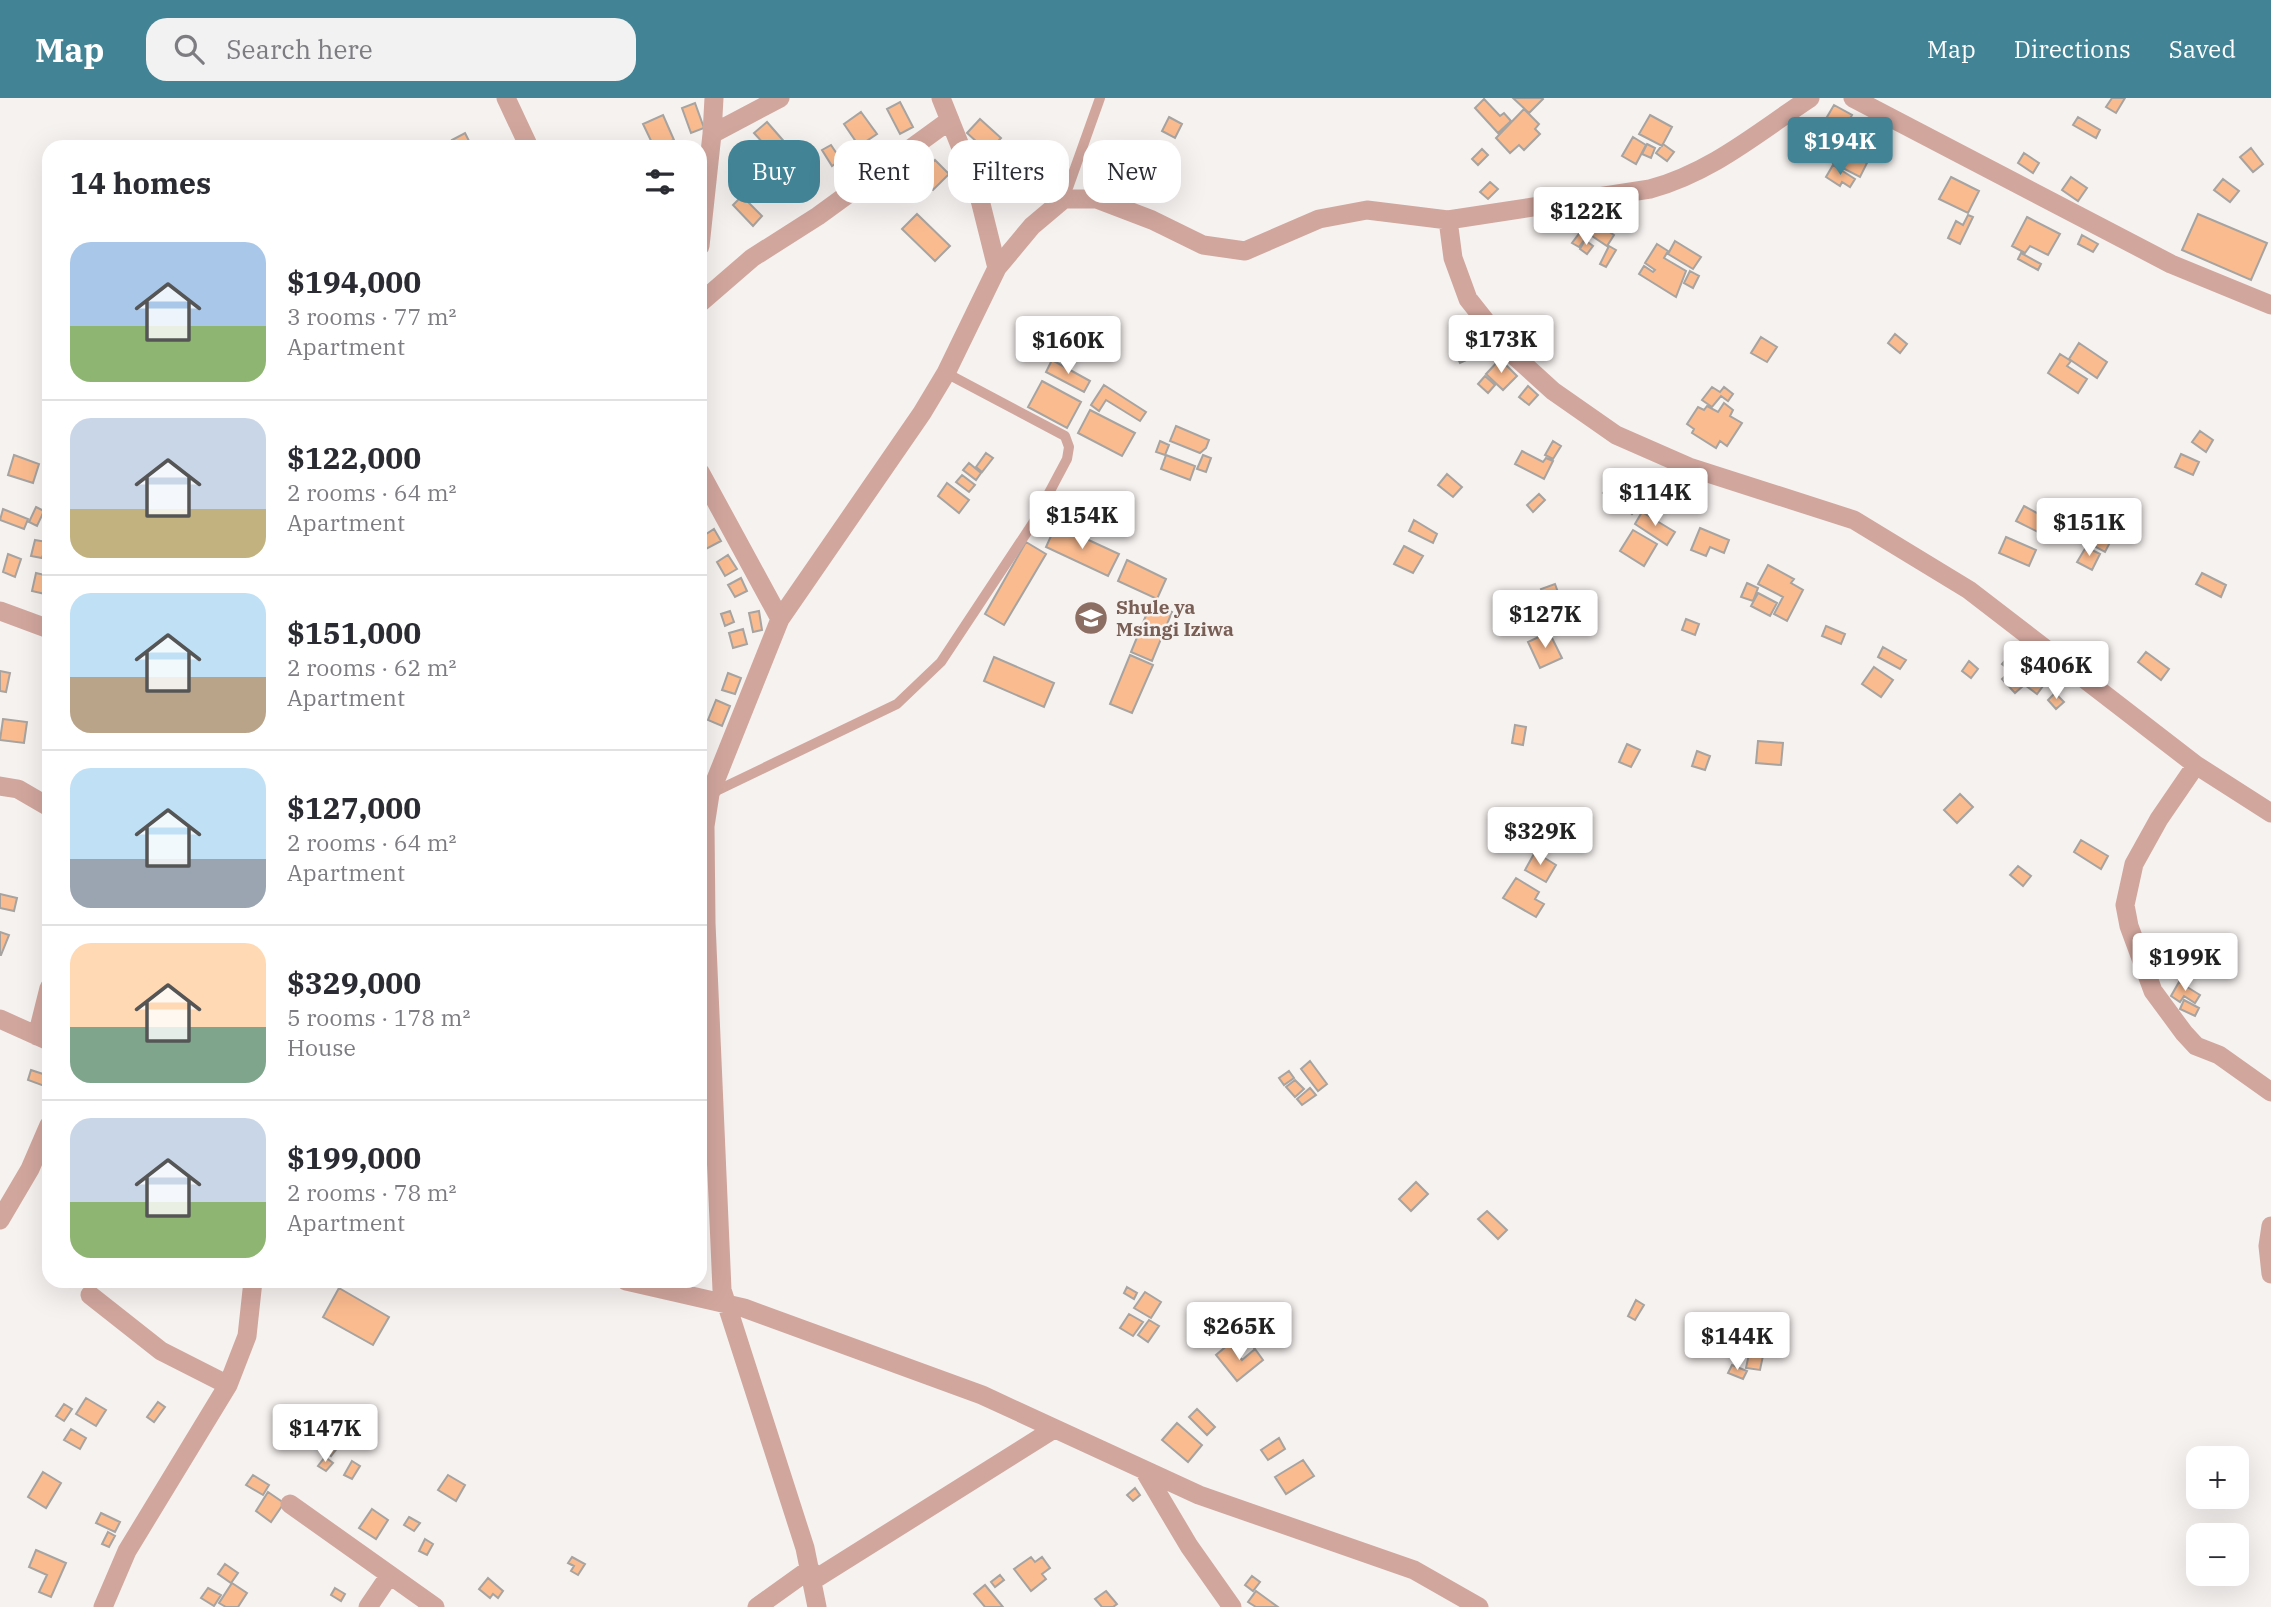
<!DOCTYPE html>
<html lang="en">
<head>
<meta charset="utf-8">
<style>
  body { margin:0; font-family:"IBM Plex Serif",serif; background:#f2f2f3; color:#2b2b33; height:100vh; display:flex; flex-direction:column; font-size:26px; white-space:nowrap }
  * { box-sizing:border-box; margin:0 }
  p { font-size:23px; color:#7c7c81 }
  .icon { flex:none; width:38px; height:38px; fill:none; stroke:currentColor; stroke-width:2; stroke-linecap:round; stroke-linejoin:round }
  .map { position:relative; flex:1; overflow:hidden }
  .drawer { position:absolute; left:42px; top:42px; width:665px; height:1148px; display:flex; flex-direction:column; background:#fff; border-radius:21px; box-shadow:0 7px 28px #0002 }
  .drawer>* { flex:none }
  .top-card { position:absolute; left:728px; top:42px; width:665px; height:63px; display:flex; gap:14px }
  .tools { position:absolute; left:2186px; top:1348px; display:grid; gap:14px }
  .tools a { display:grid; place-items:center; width:63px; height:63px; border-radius:14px; background:#fff; box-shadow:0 7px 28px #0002; font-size:35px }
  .price { position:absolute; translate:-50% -60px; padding:0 16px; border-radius:7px; background:#fff; color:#222; font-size:23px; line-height:46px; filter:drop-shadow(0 2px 4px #0008) }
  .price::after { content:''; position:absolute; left:50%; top:42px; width:21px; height:16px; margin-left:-10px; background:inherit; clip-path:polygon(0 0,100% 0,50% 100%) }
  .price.on { background:#428395; color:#fff }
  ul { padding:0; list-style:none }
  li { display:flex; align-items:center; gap:21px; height:175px; padding:0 28px }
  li+li { border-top:2px solid #e1e1e2 }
  li span { display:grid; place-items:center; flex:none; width:196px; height:140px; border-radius:21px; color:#555 }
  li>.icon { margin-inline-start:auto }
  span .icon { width:84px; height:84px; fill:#fffc; stroke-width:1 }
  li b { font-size:30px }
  h2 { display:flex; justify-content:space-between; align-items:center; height:84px; padding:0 28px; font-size:30px }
  .chip { padding:0 24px; border-radius:21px; background:#fff; box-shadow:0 7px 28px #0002; font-size:24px; line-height:63px }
  .chip.on { background:#428395; color:#fff }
  header { display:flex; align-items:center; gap:42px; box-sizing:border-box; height:98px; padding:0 35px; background:#428395; color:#fff }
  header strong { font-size:33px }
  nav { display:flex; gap:38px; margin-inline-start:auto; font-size:24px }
  .search { width:490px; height:63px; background:#f2f2f3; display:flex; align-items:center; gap:18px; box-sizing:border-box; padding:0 24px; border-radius:21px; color:#7c7c81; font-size:26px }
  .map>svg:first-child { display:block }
  .building { fill:#fabb8f; stroke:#a6a3a1; stroke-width:2 }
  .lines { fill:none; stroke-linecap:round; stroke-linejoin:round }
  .lane { stroke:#d1a69d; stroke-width:10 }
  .street { stroke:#d1a69d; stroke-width:19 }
  .labels { text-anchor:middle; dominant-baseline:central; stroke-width:5; stroke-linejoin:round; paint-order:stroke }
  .education-label { font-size:19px; font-weight:bold; fill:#785e54; stroke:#f6f2f0; text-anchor:start }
</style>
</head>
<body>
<header>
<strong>Map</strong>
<div class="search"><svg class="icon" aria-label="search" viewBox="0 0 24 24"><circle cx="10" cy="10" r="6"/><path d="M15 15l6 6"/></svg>Search here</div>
<nav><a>Map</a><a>Directions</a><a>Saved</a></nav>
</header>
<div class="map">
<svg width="2271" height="1509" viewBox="0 0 2271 1509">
  <rect width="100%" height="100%" fill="#f6f2f0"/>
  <path class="building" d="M1513,0H1542L1543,1L1529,15Z
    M2112,0H2125L2116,15L2106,9Z
    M1484,1L1500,18L1504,15L1511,23L1498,35L1475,10Z
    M900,4L913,29L900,36L887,11Z
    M695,5L704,30L691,35L682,10Z
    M1834,7L1852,17L1845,30L1827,19Z
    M1524,11L1539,26L1535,31L1540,36L1524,52L1519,47L1510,55L1496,40Z
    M861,14L877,36L859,48L844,26Z
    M663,17L674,42L654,49L643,26Z
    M1650,17L1672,29L1662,48L1639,36Z
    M1169,19L1182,26L1175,40L1162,33Z
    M2078,19L2100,32L2096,40L2073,27Z
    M980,21L1001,40L988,54L967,35Z
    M767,24L795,56L759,88L752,80L776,59L754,35Z
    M465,35L472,49H456L452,42Z
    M1633,39L1646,47L1636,66L1622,58Z
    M1647,46L1655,50L1651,60L1642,56Z
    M1663,46L1674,54L1667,63L1656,55Z
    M831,47L841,62L832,68L822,52Z
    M856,48L863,55L849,68L842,61Z
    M2251,50L2263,66L2253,74L2240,59Z
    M1482,51L1488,57L1478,67L1472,61Z
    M1840,51L1867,65L1860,79L1833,65Z
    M2024,55L2039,65L2033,75L2018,65Z
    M935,62L949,76L933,92L918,79Z
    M1833,67L1855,81L1850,89L1842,84L1840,88L1826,79Z
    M1951,79L1979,93L1968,115L1939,101Z
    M2071,79L2087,90L2078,103L2062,92Z
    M2223,81L2239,93L2230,104L2214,92Z
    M1490,84L1498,91L1488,101L1480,94Z
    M742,98L762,118L753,128L733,107Z
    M917,116L950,148L935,163L902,131Z
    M2198,116L2267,145L2251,182L2182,152Z
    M1968,117L1973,119L1960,146L1948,140L1956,123L1963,127Z
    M2027,119L2060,136L2048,157L2030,148L2025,155L2012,148Z
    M1593,123L1614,137L1607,148L1586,134Z
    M1581,133L1587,138L1579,149L1572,145Z
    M2082,137L2098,146L2093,154L2078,146Z
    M1585,142L1593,148L1587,156L1580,151Z
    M1675,143L1701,159L1693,171L1668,156Z
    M1657,146L1668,153L1664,160L1686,173L1676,199L1639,176L1644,168L1653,174L1655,172L1645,165Z
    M1609,148L1616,152L1606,169L1600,166Z
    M2021,155L2041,166L2038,172L2018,161Z
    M1690,173L1699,178L1693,190L1684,185Z
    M1895,236L1907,246L1900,255L1888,245Z
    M1480,238L1486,253L1460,265L1453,249Z
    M1761,239L1777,249L1767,264L1751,255Z
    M2079,245L2107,264L2097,280L2069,261Z
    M2060,256L2071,263L2067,268L2087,281L2078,295L2048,275Z
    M1500,261L1517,278L1503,292L1486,276Z
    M1052,262L1090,283L1084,294L1046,274Z
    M1485,278L1495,287L1488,295L1478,286Z
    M1042,283L1081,304L1067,330L1028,309Z
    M1104,287L1146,314L1140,323L1106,302L1099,313L1091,307Z
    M1528,288L1538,297L1529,307L1519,299Z
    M1712,289L1720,294L1724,289L1733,296L1728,303L1721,298L1712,309L1702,302Z
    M1724,305L1733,312L1730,318L1742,325L1727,348L1720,343L1716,350L1692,335L1694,331L1687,326L1698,309L1704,312L1707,308L1718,314Z
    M1090,312L1135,335L1122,358L1078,335Z
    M1176,328L1209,342L1206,350L1200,355L1170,343Z
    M2200,333L2213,342L2206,354L2192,344Z
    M1160,343L1169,347L1165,357L1156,354Z
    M1553,343L1561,348L1553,361L1545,357Z
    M1522,353L1543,364L1546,360L1553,363L1544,381L1515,366Z
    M986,355L993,360L982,374L976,369Z
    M2181,356L2199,364L2193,377L2175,369Z
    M14,357L39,366L33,385L8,377Z
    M1166,357L1195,368L1190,382L1161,371Z
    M1203,357L1211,360L1206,374L1197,371Z
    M969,365L981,375L976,382L963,372Z
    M1637,372L1656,390L1641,405L1622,387Z
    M1447,376L1462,389L1453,399L1438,387Z
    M962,377L975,387L969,394L956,384Z
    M1616,381L1625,389L1612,403L1603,395Z
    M947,385L969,402L959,415L938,398Z
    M1539,396L1545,402L1533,414L1527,407Z
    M1634,400L1641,407L1632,416L1623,407Z
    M2024,408L2048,421L2040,435L2016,423Z
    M36,409L44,413L37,428L29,424Z
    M3,411L28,421L24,431L0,422Z
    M1642,414L1675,434L1667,447L1635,426Z
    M2094,421L2116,433L2105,454L2083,442Z
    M1414,422L1437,436L1433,445L1409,433Z
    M1056,427L1119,456L1108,478L1046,449Z
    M1700,430L1729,442L1724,455L1710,449L1706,458L1691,452Z
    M714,431L721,443L706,451L700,440Z
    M1633,432L1657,446L1644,468L1620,453Z
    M2006,439L2036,452L2029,468L1999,455Z
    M35,442L47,444L42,460L31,458Z
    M1026,444L1046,456L1004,527L985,516Z
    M1404,448L1423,458L1413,475L1394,466Z
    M2086,449L2100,456L2092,472L2077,464Z
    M8,456L21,461L15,479L3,474Z
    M728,457L737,471L725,478L717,464Z
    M1127,462L1166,481L1157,501L1118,483Z
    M1768,467L1794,481L1791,485L1803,492L1787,523L1774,516L1783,499L1758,486Z
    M36,475L49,478V497L32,493Z
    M2202,475L2226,487L2221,499L2196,486Z
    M741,480L747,493L735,499L728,487Z
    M1747,485L1758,490L1753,503L1741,499Z
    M1555,486L1564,511L1551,516L1541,491Z
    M1758,495L1777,505L1770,518L1751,508Z
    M1151,505L1172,514L1152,563L1131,554Z
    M730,513L734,524L725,528L721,516Z
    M759,513L762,532L753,534L749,515Z
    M1686,521L1699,526L1695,537L1682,532Z
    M1826,528L1845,536L1841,546L1822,538Z
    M743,531L747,546L733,550L729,535Z
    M1549,534L1562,560L1540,570L1528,544Z
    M1883,549L1906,562L1900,571L1878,559Z
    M2146,554L2169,571L2161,582L2138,564Z
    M1130,557L1153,567L1132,615L1110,606Z
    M994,559L1054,585L1044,609L984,583Z
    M2008,559L2017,567L2011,573L2002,566Z
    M1969,563L1978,571L1971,580L1962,573Z
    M2034,567L2049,580L2037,596L2021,584Z
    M1874,569L1893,582L1881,599L1862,586Z
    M0,573L10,575L6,594L0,593Z
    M2010,574L2023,588L2015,595L2002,581Z
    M728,575L741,580L735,596L722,592Z
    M2055,595L2064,604L2056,611L2048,602Z
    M716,602L730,608L722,628L708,622Z
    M3,621L27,624L24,645L0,642Z
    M1515,627L1526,629L1523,647L1512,645Z
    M1758,643L1783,645L1781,667L1756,665Z
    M1627,646L1640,652L1631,669L1619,664Z
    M1697,653L1710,658L1705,672L1692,668Z
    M1960,696L1973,709L1957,725L1944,712Z
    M2081,742L2108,758L2101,771L2074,754Z
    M1535,754L1556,767L1546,784L1525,772Z
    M2018,768L2031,778L2023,788L2010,777Z
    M1516,780L1539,794L1535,801L1544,806L1536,819L1503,800Z
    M0,796L17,800L14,813L0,810Z
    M0,834L9,837L1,857H0Z
    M2179,884L2200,897L2195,905L2184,898L2180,904L2171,898Z
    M2184,902L2199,910L2195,918L2180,911Z
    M1310,963L1327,986L1318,993L1301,971Z
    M31,972L49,978L47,989L28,982Z
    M1289,973L1294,980L1284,987L1279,980Z
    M1295,982L1304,991L1295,999L1286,989Z
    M1310,990L1316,997L1302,1007L1297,1001Z
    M1416,1084L1428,1096L1411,1113L1399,1101Z
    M1487,1113L1507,1132L1498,1141L1478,1121Z
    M1127,1189L1137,1195L1134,1201L1124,1195Z
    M339,1190L389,1219L373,1247L323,1219Z
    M1145,1194L1161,1204L1151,1220L1134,1210Z
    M1636,1202L1644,1207L1635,1222L1628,1218Z
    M1129,1216L1143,1224L1133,1238L1120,1230Z
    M1149,1222L1159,1228L1148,1244L1138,1237Z
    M1248,1232L1259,1245L1254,1250L1242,1236Z
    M1743,1233L1757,1237L1754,1248L1739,1245Z
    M1229,1246L1242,1262L1255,1251L1263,1262L1237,1283L1216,1257Z
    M1750,1251L1764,1253L1760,1272L1746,1270Z
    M1732,1267L1747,1273L1743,1281L1728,1275Z
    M86,1300L106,1312L96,1328L76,1316Z
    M158,1304L165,1309L154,1324L147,1319Z
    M64,1306L72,1311L64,1323L56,1318Z
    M1197,1311L1215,1329L1207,1337L1189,1319Z
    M1177,1325L1202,1347L1188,1364L1162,1342Z
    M324,1330L342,1344L331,1358L313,1344Z
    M71,1331L86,1340L80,1351L64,1342Z
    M1279,1340L1285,1351L1268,1362L1261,1352Z
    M325,1359L333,1365L326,1373L318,1368Z
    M1303,1362L1314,1378L1286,1396L1275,1379Z
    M352,1363L360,1368L352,1381L344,1377Z
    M43,1374L61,1385L46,1410L28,1399Z
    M253,1377L269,1387L263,1397L246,1387Z
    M448,1377L465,1387L456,1403L438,1392Z
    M1135,1390L1140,1397L1133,1403L1127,1397Z
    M268,1394L284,1405L271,1424L256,1413Z
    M372,1411L388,1422L376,1441L359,1430Z
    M101,1415L120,1424L115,1434L96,1425Z
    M409,1419L420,1425L414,1433L404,1427Z
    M108,1434L115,1438L109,1449L102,1446Z
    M425,1441L433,1446L427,1457L419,1453Z
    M36,1452L66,1465L51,1499L39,1494L47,1477L29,1469Z
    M572,1459L585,1466L578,1477L571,1473L574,1468L568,1465Z
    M1031,1459L1035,1464L1042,1459L1050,1470L1042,1476L1046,1481L1031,1493L1014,1471Z
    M225,1466L238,1475L231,1485L218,1476Z
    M1000,1477L1004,1482L995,1489L991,1484Z
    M1252,1478L1260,1484L1253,1493L1245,1487Z
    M488,1480L503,1493L498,1500L493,1496L490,1500L479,1491Z
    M232,1485L247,1495L238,1509H226L219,1505Z
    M985,1487L1003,1509H985L974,1496Z
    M208,1490L221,1497L214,1508L201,1500Z
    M335,1490L345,1496L341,1503L331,1497Z
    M1106,1493L1117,1506L1113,1509H1102L1095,1501Z
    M1256,1493L1278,1509H1256L1248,1504Z"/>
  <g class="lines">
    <path class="lane" d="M1064,101L1100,0
      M714,694L897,606L941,564L1033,425L1067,361L1069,349L1065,338L946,275"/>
    <path class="street" d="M506,0L529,49
      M941,0L977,90L997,170
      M1853,0L2171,166L2271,207
      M712,36L714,0
      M964,53L1064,101
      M1448,122L1453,160L1468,201L1510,254L1553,293L1616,337L1689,369L1854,422L1969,492L2196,667L2271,715
      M700,148L712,36L780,0
      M700,205L752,160L818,118L950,22
      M700,374L780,521
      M0,513L49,531
      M2196,667L2159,721L2134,766L2125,807L2129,828L2153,893L2184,935L2196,948L2219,957L2271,994
      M0,688L18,691L49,709
      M0,921L49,943
      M37,938L49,890
      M0,1122L30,1071L49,1027
      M2271,1128L2268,1148L2271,1176
      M626,1183L744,1210L982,1297L1199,1397L1414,1472L1479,1509
      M90,1197L161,1253L228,1287
      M1145,1374L1189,1448L1232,1509
      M290,1406L435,1509
      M812,1483L1054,1331
      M103,1509L127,1453L228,1287L247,1238L253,1183
      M368,1509L389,1478
      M757,1509L810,1471
      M817,1509L805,1450L722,1192L706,825L705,728L710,696L780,521L922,315L946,275L997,170L1032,128L1064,101H1097L1152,122L1203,147L1245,153L1319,121L1367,112L1448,122L1650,91C1712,74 1757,35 1810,0"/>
  </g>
  <defs>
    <g id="school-disc" transform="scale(1.75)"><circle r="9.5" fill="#8d6e63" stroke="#f6f2f0"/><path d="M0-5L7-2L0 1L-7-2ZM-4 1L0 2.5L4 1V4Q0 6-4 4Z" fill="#fff"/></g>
  </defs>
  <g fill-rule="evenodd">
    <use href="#school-disc" x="1091" y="520"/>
  </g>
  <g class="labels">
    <g class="education-label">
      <text x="1116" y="509">Shule ya<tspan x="1116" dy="22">Msingi Iziwa</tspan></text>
    </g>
  </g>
</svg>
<div class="tools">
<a>+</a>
<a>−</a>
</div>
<b class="price on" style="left:1840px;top:79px">$194K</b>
<b class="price" style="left:1586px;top:149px">$122K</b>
<b class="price" style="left:1501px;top:277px">$173K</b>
<b class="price" style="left:1068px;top:278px">$160K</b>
<b class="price" style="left:1655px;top:430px">$114K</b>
<b class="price" style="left:1082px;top:453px">$154K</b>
<b class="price" style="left:2089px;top:460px">$151K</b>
<b class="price" style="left:1545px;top:552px">$127K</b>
<b class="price" style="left:2056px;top:603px">$406K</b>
<b class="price" style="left:1540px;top:769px">$329K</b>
<b class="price" style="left:2185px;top:895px">$199K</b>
<b class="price" style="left:1239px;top:1264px">$265K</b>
<b class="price" style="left:1737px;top:1274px">$144K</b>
<b class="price" style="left:325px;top:1366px">$147K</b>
<div class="top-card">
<a class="chip on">Buy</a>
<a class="chip">Rent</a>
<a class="chip">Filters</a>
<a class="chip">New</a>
</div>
<section class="drawer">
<h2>14 homes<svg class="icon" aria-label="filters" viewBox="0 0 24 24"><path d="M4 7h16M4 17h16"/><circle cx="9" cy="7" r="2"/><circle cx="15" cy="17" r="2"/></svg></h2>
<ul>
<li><span style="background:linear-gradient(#a9c7e8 60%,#8fb573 0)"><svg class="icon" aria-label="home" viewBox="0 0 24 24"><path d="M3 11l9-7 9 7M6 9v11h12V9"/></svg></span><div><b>$194,000</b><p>3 rooms · 77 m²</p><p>Apartment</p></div></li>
<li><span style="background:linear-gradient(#c9d6e8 65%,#c2b280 0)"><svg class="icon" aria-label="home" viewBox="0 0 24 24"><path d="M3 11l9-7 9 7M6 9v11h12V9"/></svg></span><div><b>$122,000</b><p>2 rooms · 64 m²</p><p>Apartment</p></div></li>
<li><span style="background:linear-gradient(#bfe0f5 60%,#b9a48a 0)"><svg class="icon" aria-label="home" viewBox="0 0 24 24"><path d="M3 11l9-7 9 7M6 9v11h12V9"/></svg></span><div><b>$151,000</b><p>2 rooms · 62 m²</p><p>Apartment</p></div></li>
<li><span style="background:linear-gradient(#bfe0f5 65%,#9aa5b1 0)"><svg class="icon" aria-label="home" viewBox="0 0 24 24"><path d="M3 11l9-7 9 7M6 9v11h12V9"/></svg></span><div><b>$127,000</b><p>2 rooms · 64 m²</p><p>Apartment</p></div></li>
<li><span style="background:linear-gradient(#ffd9b3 60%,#7fa58c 0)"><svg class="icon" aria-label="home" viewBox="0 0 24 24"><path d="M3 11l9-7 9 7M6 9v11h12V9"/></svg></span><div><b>$329,000</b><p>5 rooms · 178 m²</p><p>House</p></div></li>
<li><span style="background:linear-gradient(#c9d6e8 60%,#8fb573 0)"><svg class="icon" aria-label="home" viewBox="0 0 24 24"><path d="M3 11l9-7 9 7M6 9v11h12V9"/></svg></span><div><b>$199,000</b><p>2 rooms · 78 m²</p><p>Apartment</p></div></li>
</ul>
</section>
</div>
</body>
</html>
